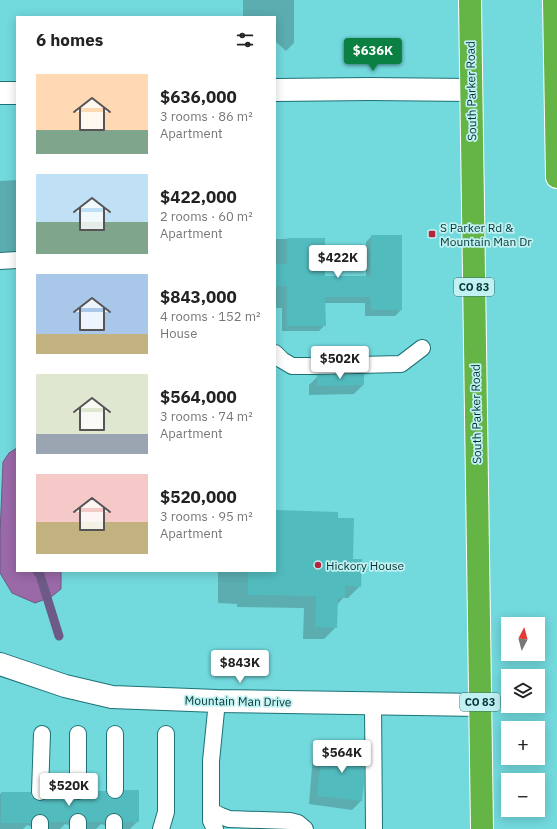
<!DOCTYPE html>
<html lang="en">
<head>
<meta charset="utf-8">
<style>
  body { margin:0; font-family:"IBM Plex Sans",sans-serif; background:#f6f6f6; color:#222; height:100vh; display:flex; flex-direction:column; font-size:15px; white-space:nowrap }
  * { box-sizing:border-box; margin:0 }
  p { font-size:13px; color:#767676 }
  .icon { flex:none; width:22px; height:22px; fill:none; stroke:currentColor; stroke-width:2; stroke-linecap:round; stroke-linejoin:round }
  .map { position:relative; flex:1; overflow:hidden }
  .sheet { position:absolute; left:16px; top:16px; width:260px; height:556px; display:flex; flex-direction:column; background:#fff; border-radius:0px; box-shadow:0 2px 10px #0003 }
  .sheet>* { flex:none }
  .needle { width:26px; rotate:6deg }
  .tools { position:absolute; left:501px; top:617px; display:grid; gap:8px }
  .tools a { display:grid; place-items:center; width:44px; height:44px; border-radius:0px; background:#fff; box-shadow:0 2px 10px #0003; font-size:20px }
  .price { position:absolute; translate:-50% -34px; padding:0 9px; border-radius:4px; background:#fff; color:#222; font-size:13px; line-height:26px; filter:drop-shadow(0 1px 2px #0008) }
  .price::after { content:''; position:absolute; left:50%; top:24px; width:12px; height:9px; margin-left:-6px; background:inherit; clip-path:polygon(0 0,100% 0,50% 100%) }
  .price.active { background:#0b8043; color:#fff }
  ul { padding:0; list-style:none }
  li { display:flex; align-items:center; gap:12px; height:100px; padding:0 20px }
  li span { display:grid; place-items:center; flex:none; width:112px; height:80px; border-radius:0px; color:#555 }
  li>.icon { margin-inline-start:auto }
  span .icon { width:48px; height:48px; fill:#fffc; stroke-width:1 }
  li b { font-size:17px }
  h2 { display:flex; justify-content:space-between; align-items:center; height:48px; padding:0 20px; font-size:17px }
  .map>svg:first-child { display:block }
  .water { fill:#9a69a8; stroke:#6d5a86 }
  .shadow { fill:#0003 }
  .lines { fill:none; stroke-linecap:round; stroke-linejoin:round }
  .stream { stroke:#6d5a86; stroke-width:9 }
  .building { fill:#52bbbe }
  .lane-casing { stroke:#1d7275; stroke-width:18 }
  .street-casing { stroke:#1d7275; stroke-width:24 }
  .highway-casing { stroke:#fff; stroke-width:24 }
  .lane { stroke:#fff; stroke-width:16 }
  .street { stroke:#fff; stroke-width:22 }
  .highway { stroke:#64b446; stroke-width:22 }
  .poi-dot { fill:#b7253d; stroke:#c2f1f2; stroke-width:1.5 }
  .labels { text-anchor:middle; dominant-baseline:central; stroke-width:3.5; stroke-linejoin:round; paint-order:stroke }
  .shield { fill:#c2f1f2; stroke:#3e6e6f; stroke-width:1 }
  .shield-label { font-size:11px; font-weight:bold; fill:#053637 }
  .street-label { font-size:12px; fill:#053637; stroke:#c2f1f2 }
  .poi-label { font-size:12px; fill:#053637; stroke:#c2f1f2; text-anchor:start }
</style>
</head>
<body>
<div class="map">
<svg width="557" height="829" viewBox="0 0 557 829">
  <rect width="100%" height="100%" fill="#72d9dd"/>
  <path class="water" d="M17,448V571H61V589L51,597L35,603L12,593L0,573V534L3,462L9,453Z"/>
  <path class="shadow" d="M243,0H294V43L286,51L275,41V17H243Z
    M17,180V256H0V181Z
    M372,236L401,310L395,316H365V303H324L325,325L319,331H282V308H275V239H324V277H366V242Z
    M363,375V385L354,394L309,395V385L318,376Z
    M275,511L337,519L360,586L348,598H343L337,605L336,627L324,639H303L304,608L237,607V604L218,603V571H275Z
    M322,747L363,752L361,801L352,810L309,804L313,755Z
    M125,791L138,821L130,829H110L107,826L101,824L96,829H74L71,826L65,824L60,829H35L33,827L27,825L23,829H0V794L2,793L31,797L34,801L40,802L50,792L78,801L88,792L106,796L109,799L116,801Z"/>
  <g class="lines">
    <path class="stream" d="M37,571L40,575L59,636"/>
  </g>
  <path class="building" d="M371,235H402V310H371L370,297H325L326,326H287V286H275V264H287V238H325V276H371Z
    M364,374V385L317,386V375Z
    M275,510L338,512V518H354L353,559H362L361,587L345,586V598H338L337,628L315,627L316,596L248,595V571H275Z
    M322,746L364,751V783L362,801L317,796Z
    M124,790H139V822H123L122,818L119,814L114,813L110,814L106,817L105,822H87L86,818L83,814L78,813L74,814L70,817L68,822H49L48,818L45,815L40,814L35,815L32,819L31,823H1V792H31V796L35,800L40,801L45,800L48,797L50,791H69L70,795L73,799L78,800L82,799L86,796L88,791H106L107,795L110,798L115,799L119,798L123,795Z"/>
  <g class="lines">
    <g class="lane-casing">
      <path id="lane" d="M0,261L17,260
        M275,353L282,360L292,366H314L401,364L422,348
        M373,704L374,829
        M115,790V734
        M78,791V734
        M40,792L42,734
        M211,811L221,816L229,819L290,821L298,823L305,829
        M114,822V829
        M40,823V829
        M78,829V822
        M161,829L166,812V734
        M215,829L211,821V761L217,701"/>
    </g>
    <g class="street-casing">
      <path id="street" d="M275,90L370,89L471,90
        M0,93H17
        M0,664L65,686L112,697L217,701L480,705"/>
    </g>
    <g class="highway-casing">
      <path id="highway" d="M470,0L482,829
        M554,0L557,177"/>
    </g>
    <use href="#lane" class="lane"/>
    <use href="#street" class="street"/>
    <use href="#highway" class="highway"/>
  </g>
  <g class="poi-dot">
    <rect x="428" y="230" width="8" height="8" rx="2"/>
    <circle cx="318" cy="565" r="4"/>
  </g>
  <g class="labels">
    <g class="shield">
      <rect x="454" y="278" width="40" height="18" rx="3"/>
      <rect x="460" y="693" width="40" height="18" rx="3"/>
    </g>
    <g class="shield-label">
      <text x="474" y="287">CO 83</text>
      <text x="480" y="702">CO 83</text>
    </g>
    <g class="street-label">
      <text transform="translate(471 91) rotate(-91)">South Parker Road</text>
      <text transform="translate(476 414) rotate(-91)">South Parker Road</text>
      <text transform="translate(238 701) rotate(1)">Mountain Man Drive</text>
    </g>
    <g class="poi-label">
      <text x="440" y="227">S Parker Rd &amp;<tspan x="440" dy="14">Mountain Man Dr</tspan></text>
      <text x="326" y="565">Hickory House</text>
    </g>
  </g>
</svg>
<div class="tools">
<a><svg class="needle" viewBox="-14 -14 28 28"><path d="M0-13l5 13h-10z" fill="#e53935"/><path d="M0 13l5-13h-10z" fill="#767676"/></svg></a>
<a><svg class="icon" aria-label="layers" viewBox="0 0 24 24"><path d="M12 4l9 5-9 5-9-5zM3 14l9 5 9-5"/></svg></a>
<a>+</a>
<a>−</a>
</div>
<b class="price active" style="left:373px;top:72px">$636K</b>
<b class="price" style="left:338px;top:279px">$422K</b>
<b class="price" style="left:340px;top:380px">$502K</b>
<b class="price" style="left:240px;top:684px">$843K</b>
<b class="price" style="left:342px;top:774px">$564K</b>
<b class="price" style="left:69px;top:807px">$520K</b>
<section class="sheet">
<h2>6 homes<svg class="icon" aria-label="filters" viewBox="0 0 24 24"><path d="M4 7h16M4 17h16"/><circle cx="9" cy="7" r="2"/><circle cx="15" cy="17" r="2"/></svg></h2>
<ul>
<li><span style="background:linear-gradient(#ffd9b3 70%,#7fa58c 0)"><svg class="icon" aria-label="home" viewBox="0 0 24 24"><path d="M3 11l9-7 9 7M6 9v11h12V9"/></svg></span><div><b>$636,000</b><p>3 rooms · 86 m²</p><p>Apartment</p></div></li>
<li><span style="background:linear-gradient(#bfe0f5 60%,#7fa58c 0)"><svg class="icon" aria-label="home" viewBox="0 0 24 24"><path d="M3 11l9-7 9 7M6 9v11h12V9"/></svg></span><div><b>$422,000</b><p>2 rooms · 60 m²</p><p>Apartment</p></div></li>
<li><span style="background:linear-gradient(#a9c7e8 75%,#c2b280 0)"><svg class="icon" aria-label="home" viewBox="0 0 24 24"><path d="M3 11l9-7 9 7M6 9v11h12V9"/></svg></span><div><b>$843,000</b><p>4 rooms · 152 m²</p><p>House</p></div></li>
<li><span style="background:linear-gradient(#dfe7d0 75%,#9aa5b1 0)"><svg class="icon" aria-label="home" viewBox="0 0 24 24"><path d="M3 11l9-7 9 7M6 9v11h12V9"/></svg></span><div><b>$564,000</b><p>3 rooms · 74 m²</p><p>Apartment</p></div></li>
<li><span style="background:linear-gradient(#f6c9c9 60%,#c2b280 0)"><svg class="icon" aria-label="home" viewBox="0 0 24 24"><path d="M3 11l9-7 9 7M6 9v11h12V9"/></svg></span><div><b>$520,000</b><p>3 rooms · 95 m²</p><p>Apartment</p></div></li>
</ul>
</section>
</div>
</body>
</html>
